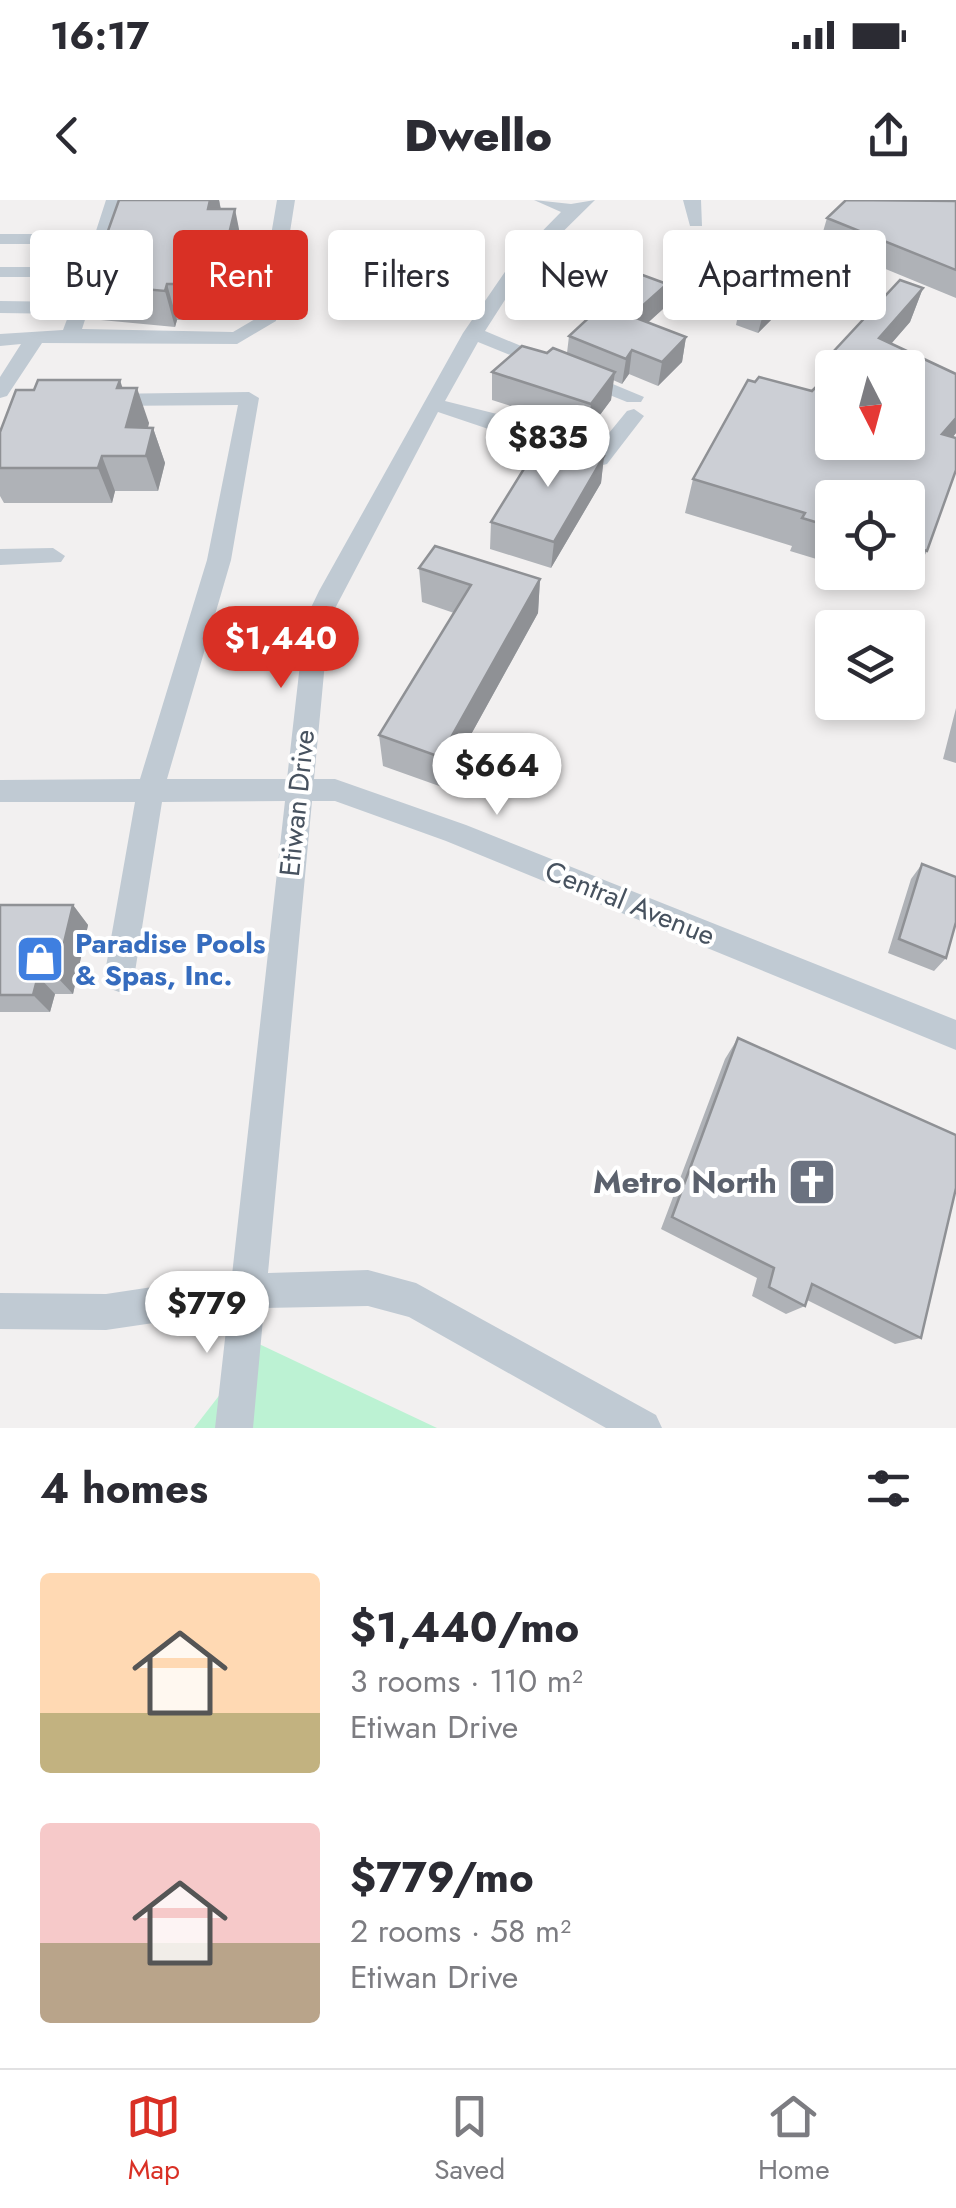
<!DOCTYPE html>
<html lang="en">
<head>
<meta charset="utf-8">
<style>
  body { margin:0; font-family:Jost,sans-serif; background:#f2f2f3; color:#2b2b33; height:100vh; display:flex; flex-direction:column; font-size:38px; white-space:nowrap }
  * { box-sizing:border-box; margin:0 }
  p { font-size:32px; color:#7c7c81 }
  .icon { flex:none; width:55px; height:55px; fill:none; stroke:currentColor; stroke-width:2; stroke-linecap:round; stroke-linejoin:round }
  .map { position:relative; height:1228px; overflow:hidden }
  .drawer { display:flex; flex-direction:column; background:#fff; flex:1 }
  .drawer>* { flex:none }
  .hud { position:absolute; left:30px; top:30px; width:898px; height:90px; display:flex; gap:20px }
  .needle { width:65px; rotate:174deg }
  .controls { position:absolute; left:815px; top:150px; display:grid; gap:20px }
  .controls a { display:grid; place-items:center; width:110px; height:110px; border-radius:10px; background:#fff; box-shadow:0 5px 15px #0003; font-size:50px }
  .price { position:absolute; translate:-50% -85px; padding:0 22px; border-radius:35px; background:#fff; color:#222; font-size:32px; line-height:65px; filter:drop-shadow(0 2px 5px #0008) }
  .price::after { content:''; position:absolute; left:50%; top:60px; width:30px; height:22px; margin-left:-15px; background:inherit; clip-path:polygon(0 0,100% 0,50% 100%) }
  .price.current { background:#d93025; color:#fff }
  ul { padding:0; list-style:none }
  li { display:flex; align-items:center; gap:30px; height:250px; padding:0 40px }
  li span { display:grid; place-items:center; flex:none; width:280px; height:200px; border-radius:10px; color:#555 }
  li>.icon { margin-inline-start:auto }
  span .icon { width:120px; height:120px; fill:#fffc; stroke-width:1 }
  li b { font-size:42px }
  h2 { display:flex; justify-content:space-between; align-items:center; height:120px; padding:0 40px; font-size:42px }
  .chip { padding:0 35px; border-radius:10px; background:#fff; box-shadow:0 5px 15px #0003; font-size:35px; line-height:90px }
  .chip.current { background:#d93025; color:#fff }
  .status { display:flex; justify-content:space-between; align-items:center; height:70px; padding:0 50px; background:#fff; direction:ltr }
  .status svg { height:28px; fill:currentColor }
  header { display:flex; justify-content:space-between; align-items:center; height:130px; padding:0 40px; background:#fff; font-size:45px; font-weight:800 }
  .dock { display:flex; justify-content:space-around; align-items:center; height:140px; border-top:2px solid #e1e1e2; background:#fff; font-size:28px; color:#7c7c81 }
  .dock a { display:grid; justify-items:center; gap:5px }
  .dock .current { color:#d93025 }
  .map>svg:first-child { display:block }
  .green { fill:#bcf2d3 }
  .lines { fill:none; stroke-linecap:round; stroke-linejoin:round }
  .minor { fill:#c0cad3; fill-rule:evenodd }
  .wall { fill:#afb2b7; fill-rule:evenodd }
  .shaded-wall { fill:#8f9195 }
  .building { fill:#cccfd5; stroke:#8f9195; stroke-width:2.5 }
  .labels { text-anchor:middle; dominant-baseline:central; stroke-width:8; stroke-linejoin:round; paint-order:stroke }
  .street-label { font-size:28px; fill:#47525f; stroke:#fff }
  .shop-label { font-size:28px; font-weight:bold; fill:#366cbe; stroke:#fff; text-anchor:start }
  .near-worship-label { font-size:32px; font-weight:bold; fill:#5b616d; stroke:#fff; text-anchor:end }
</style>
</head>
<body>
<div class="status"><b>16:17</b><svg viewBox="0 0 49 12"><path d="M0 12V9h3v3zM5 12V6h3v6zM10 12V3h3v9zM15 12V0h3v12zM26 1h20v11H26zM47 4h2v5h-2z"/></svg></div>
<header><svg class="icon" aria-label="back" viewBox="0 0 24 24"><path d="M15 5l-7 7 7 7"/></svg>Dwello<svg class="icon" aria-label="share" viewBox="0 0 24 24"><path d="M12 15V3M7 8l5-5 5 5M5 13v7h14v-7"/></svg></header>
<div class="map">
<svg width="956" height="1228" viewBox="0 0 956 1228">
  <rect width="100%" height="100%" fill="#f2f0f0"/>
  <path class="green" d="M259,1144L437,1228H194Z"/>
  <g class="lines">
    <path class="minor" d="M106,0H124L82,129L233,132L257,118L277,0H295L276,121L237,144L42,143L7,196L0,198V177L21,144L0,146V134L63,130L69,114L0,113V101L72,102L81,77H0V67H84L92,44H0V34H95Z
      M534,0L571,4L595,0L524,70L485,131L644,197L641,202H627L478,142L445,201L501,215L595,250L627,211L634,209L644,216L607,264L599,266L438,212L329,420L314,579H335L466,625L956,820V850L446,641L335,601H312L268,1073L368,1070L416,1083L656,1215L662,1228H606L409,1117L368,1106L264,1108L253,1228H215L228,1112L106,1130L0,1129V1093L106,1094L232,1075L285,601L162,602L134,778L130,788L119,792L108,788L104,778L135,602H0V580L140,579L207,360L238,205L104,206L94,200L104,194L249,192L259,198L231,360L167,579H287L305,420L319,391L463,133L511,63L561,12Z
      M683,0H701L702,26H690Z
      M53,348L65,356L61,362L0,365V349Z"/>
  </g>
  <path class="wall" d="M219,0L221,9L242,44L225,120H177L175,127L101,120L89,84Z
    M956,1V98L820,42L827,18Z
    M812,66L806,85L758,133L736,125L740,105Z
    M900,80L923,88L910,122L891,144L956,174V233L953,237L956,238V270L927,351L910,383L877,372H908V298H832V358L825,356L823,361L790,351L792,346L685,313L693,279L748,180L755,182L759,177L812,191L824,179L833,152ZM832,168H908V242H832Z
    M663,109L648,122L686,137L682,162L658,186L629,174L622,184L613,180L611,200L588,231L492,200V172L547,153H567L569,136Z
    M123,188L149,223L148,227L153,228L165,263L158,291H115L112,303H4L0,296V232Z
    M604,256L601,283L551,368L490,349L491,322Z
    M419,368L540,379L538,413L442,587L383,566L379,535L454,413L422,402Z
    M956,508V563L943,559Z
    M922,664L946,758L934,771L888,753L911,679Z
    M0,705H73L88,725L73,794H55L50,812H0Z
    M738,838L921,1138L895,1144L807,1100L805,1106L786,1114L752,1096L757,1078L661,1029L725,859Z"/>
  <path class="shaded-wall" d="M210,0H219L222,17L208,9Z
    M235,9L242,44L225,120L217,84Z
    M812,66L806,85L758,133L763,114Z
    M167,84L177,120L175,127L165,91Z
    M667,84L663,109L628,141L631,116Z
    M923,88L910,122L870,168L879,138Z
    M686,137L682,162L658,186L662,162Z
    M632,150L629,174L622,184L626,159Z
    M615,172L611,200L588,231L591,204Z
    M120,180L130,211L137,188L149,223L140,256L126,227L117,188Z
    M956,218V233L927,267L942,234Z
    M153,228L165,263L158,291L146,256Z
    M102,256L115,291L112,303L98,268Z
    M604,256L601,283L551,368L554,342Z
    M540,379L538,413L442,587L440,557Z
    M73,705L88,725L73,794L56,776Z
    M38,776L55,794L50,812L33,795Z"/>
  <path class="building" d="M119,0H210L208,9H235L217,84H167L165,91L89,84Z
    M846,0L956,1V70L827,18Z
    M789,58L812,66L763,114L740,105Z
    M637,73L667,84L631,116L686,137L662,162L632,150L626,159L569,136Z
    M900,80L923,88L879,138L956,174V218L942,234L956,238V270L927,351L908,345V298H832V327L802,318L805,313L693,279L748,180L755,182L759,177L812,191L832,171V242H908V168H836L846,157L833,152Z
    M522,146L547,153L553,148L615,172L591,204L492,172Z
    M38,180H120L117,188H137L126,227L153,228L146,256H102L98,268H0V232L16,190H34Z
    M543,238L604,256L554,342L491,322Z
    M435,346L540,379L440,557L379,535L471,385L419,368Z
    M922,664L956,677V722L946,758L899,739Z
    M0,705H73L56,776H38L33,795H0Z
    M738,838L956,935V988L921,1138L812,1084L805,1106L769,1087L774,1068L672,1017Z"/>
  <defs>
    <g id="shop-square" transform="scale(2.5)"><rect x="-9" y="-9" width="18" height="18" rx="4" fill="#3f7fe0" stroke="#fff"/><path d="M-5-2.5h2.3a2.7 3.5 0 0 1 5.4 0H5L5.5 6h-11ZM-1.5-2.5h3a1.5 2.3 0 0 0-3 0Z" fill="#fff"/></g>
    <g id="church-square" transform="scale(2.5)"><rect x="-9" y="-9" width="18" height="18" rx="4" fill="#6b7280" stroke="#fff"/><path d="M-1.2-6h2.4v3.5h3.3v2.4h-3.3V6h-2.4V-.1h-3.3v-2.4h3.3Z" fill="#fff"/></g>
  </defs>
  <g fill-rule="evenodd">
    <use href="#shop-square" x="40" y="759"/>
    <use href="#church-square" x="812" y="982"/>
  </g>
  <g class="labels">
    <g class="street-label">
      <text transform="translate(297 603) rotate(-84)">Etiwan Drive</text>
      <text transform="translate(630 703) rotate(22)">Central Avenue</text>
    </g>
    <g class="shop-label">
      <text x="75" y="743">Paradise Pools<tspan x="75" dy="32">&amp; Spas, Inc.</tspan></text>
    </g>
    <g class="near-worship-label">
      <text x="777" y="982">Metro North</text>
    </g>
  </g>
</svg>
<div class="controls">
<a><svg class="needle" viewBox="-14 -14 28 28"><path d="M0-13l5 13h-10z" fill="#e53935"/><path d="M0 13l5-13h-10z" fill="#7c7c81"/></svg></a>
<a><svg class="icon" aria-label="locate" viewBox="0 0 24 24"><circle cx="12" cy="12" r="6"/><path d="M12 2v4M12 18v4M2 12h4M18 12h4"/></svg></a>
<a><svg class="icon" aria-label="layers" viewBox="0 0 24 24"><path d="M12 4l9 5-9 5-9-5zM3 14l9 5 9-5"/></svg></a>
</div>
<b class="price" style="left:548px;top:290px">$835</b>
<b class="price current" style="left:281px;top:491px">$1,440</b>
<b class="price" style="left:497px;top:618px">$664</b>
<b class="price" style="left:207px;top:1156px">$779</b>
<div class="hud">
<a class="chip">Buy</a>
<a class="chip current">Rent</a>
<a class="chip">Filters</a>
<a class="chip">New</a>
<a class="chip">Apartment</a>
</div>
</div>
<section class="drawer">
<h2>4 homes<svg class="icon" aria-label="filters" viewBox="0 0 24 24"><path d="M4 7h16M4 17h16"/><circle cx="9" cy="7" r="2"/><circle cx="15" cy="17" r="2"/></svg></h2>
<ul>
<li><span style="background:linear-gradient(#ffd9b3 70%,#c2b280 0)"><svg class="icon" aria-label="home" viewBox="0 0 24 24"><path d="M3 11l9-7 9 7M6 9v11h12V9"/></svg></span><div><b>$1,440/mo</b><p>3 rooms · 110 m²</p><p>Etiwan Drive</p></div></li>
<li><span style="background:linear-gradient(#f6c9c9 60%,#b9a48a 0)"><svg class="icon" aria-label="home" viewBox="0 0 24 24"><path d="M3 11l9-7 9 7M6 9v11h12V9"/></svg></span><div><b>$779/mo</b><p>2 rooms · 58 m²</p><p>Etiwan Drive</p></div></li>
</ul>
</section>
<nav class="dock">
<a class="current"><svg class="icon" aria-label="map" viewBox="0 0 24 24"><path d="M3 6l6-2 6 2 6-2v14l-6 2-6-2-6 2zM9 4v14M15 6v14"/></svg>Map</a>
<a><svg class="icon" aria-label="saved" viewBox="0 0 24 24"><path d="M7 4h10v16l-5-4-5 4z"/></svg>Saved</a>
<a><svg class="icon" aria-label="home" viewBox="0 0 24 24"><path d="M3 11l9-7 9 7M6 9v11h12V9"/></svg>Home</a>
</nav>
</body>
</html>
